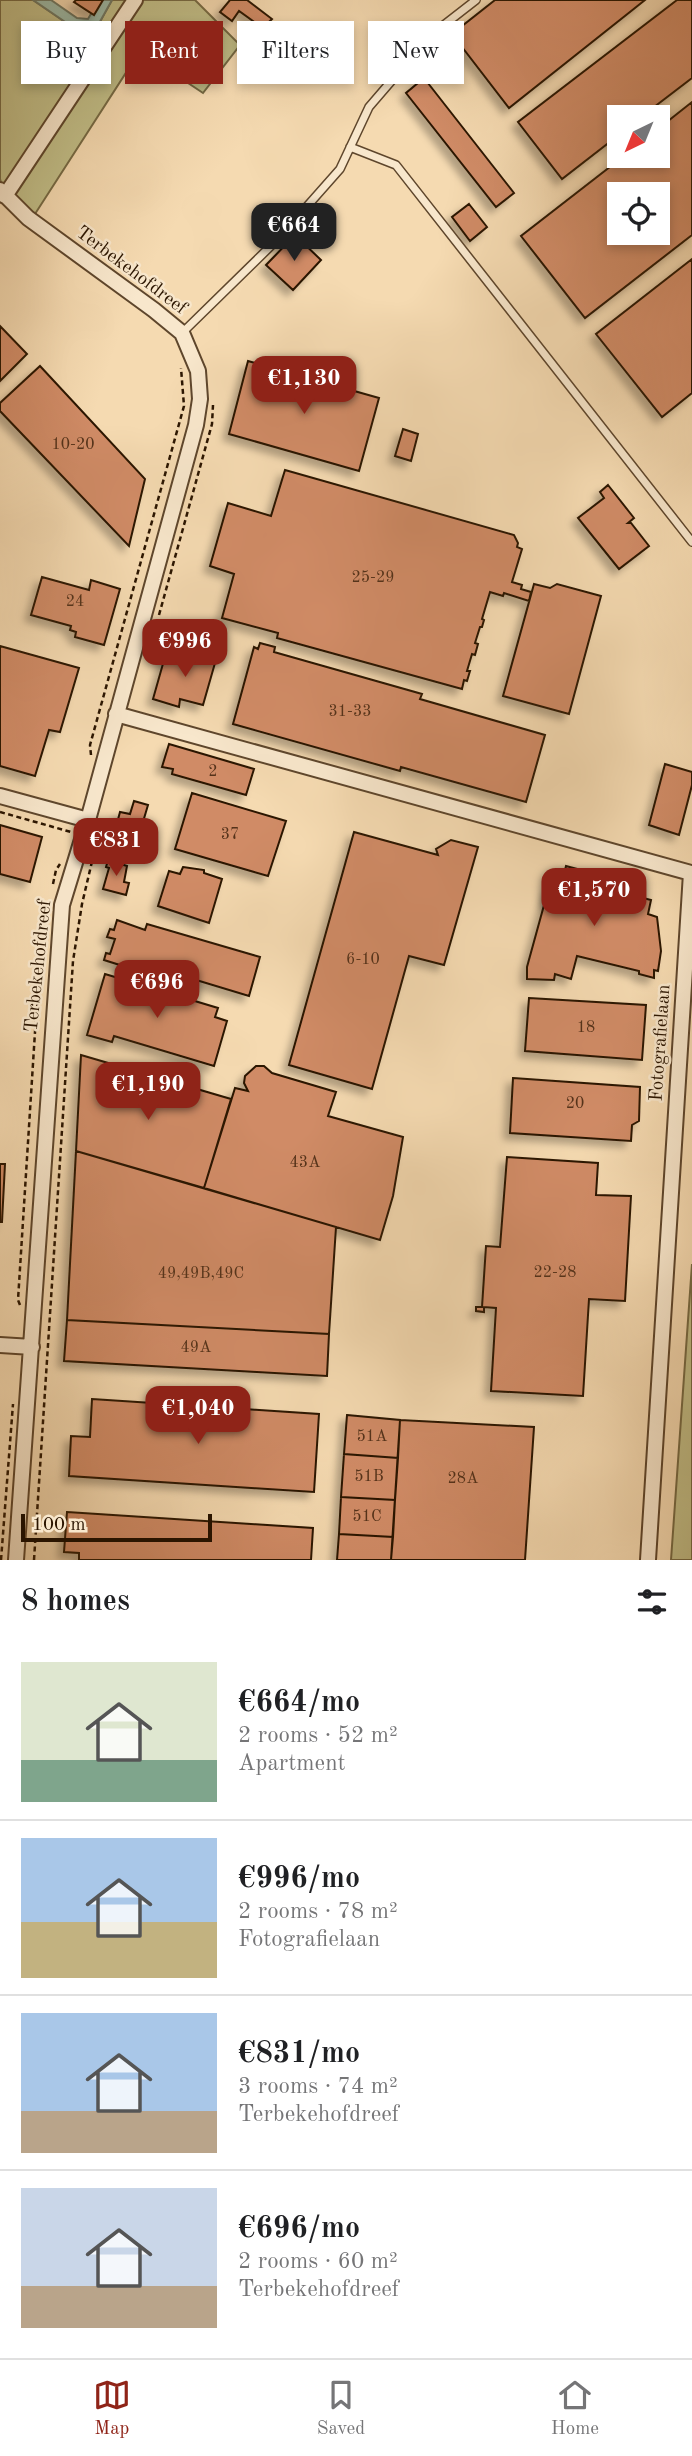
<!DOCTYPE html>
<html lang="en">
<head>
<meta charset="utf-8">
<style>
  body { margin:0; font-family:"Old Standard TT",serif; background:#f6f6f6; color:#202124; height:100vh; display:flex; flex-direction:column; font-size:26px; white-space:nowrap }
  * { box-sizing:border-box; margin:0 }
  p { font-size:23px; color:#757577 }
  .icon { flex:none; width:38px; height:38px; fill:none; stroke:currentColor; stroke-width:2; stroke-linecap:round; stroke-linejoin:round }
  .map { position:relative; height:1560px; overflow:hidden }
  .details { display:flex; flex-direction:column; background:#fff; flex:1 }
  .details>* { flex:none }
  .guide { position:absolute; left:21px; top:21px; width:651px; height:63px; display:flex; gap:14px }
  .needle { width:46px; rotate:223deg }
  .tools { position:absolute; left:607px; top:105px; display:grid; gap:14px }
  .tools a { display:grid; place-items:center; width:63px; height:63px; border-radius:0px; background:#fff; box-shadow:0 4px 10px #0003; font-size:35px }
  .scale { position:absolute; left:21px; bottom:18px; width:191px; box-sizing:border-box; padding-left:7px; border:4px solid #2b1500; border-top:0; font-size:19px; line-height:24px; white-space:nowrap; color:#2b1500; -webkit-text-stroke:5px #f8e7cc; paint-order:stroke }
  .price { position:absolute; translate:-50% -60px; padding:0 16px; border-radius:14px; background:#8f2418; color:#fff; font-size:23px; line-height:46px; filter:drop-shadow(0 2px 4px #0008) }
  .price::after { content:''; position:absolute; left:50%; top:42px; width:21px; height:16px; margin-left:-10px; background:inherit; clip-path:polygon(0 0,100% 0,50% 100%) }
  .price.current { background:#222; color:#fff }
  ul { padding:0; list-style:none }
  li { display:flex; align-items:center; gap:21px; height:175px; padding:0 21px }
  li+li { border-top:2px solid #e0e0e0 }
  li span { display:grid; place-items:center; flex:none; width:196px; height:140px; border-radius:0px; color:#555 }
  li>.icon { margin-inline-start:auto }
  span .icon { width:84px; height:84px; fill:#fffc; stroke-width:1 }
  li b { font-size:30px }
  h2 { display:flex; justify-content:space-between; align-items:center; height:84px; padding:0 21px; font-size:30px }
  .tag { padding:0 24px; border-radius:0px; background:#fff; box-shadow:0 4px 10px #0003; font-size:24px; line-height:63px }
  .tag.current { background:#8f2418; color:#fff }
  .tabs { display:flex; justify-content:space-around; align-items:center; height:98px; border-top:2px solid #e0e0e0; background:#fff; font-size:19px; color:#757577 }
  .tabs a { display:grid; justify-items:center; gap:4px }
  .tabs .current { color:#8f2418 }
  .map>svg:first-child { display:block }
  .green { fill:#c1be88; stroke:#766a44; stroke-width:2 }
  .water { fill:#9cbba9; stroke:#6f7965; stroke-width:2 }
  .building { fill:#d08b66; stroke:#2b1500; stroke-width:2; fill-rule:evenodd; filter:url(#shadow) }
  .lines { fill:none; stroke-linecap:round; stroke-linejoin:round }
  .service-casing { stroke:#5e462c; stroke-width:10 }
  .minor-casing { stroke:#5e462c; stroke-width:18 }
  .path { stroke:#2b1500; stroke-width:2.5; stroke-dasharray:5 3.5; stroke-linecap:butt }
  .service { stroke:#f8e7cc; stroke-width:7 }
  .minor { stroke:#f8e7cc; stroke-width:14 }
  .labels { text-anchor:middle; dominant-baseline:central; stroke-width:5; stroke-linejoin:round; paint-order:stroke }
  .number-label { font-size:16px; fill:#54321a }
  .street-label { font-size:19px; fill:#2b1500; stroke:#f8e7cc }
</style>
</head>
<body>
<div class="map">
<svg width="692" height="1560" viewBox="0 0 692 1560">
  <defs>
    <filter id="shadow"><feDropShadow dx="-6" dy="6" stdDeviation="3.5" flood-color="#0004"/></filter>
  </defs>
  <rect width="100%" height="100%" fill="#f5dab1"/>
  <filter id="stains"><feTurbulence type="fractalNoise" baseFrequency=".00286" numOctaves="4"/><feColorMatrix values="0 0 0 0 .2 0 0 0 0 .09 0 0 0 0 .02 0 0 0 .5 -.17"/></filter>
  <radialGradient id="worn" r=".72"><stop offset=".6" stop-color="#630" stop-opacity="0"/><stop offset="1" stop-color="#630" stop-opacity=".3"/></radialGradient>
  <path class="green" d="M0,0H33L74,28L97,27L112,0H195L240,45L203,93L140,51L35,214L5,196L0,179Z
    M692,1264V1560H671Z"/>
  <path class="water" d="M33,0H51L77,18L88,19L99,0H112L97,27L74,28Z"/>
  <path class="building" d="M76,0H103L94,15L74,2Z
    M230,0H247L272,19L270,21L279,28L272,34L266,27L264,29L239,11L232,21L220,12Z
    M495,0H645L509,108L452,34Z
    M677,0H692V78L641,117H620V134L562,179L518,122Z
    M424,78L514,193L496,207L406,93Z
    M692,102V235L585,318L521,236L624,156H658V129ZM620,194H658V233H620Z
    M469,204L487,227L470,241L452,217Z
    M295,235L321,260L293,290L266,265Z
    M692,259V393L662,417L596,334Z
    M0,326L27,354L0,381Z
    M248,361L379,398L359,471L229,434Z
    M40,366L145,479L129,546L0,411V403Z
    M403,429L418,434L411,461L395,456Z
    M285,470L514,535L518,543L517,547L522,549L512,582L522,585L521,589L531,592L529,601L504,593L503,596L490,592L482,619L484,620L482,627H480L475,643L478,644L475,655L472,654L467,671H470L467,681L464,680L462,689L277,638L278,633L222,618L234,574L210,566L228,503L271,516Z
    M608,485L634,518L628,523H631L649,546L619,569L578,518L604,498L600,492Z
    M42,577L89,590L91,580L120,589L104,645L75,637L76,632L70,630L71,626L31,615Z
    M534,584L550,588L557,584L601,596L569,714L503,696Z
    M260,643L275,647L274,652L422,694L420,699L545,735L526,802L401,767L400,771L233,724L254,647L258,649Z
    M0,646L79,668L60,732L49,730L35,776L0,766Z
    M192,649L217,656L203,705L180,699L179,707L153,699L166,653L181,659L180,666L182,657L185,658L183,667L187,668Z
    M169,744L254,769L246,795L172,774L173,769L162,767Z
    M665,764L692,772V785L679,835L649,825Z
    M192,793L286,821L268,876L175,849Z
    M134,801L148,805L143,822L148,824L144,836L116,827L120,812L130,814Z
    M0,825L42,837L30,882L0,874Z
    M354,832L438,855L436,849L451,840L478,847L444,965L409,956L372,1089L289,1065Z
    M108,860L127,866L124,882L129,883L126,895L103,889L109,868L106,867Z
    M566,866L630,883L627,894L651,900L648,914L657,917L661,951L658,971L654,970V978L639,974V971L577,956L571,979L555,974L554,980L527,979V967L549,887L560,890Z
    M183,867L204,870V873L222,879L209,923L158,906L169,871L180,874Z
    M117,920L145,930L147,924L260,957L249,996L183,976L180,984L104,960L106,953L110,954L115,939L107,937L110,929L114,930Z
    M105,974L218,1008L215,1017L227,1021L214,1066L114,1036L112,1042L87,1035Z
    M529,998L646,1005L642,1060L525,1051Z
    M81,1055L231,1099L204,1188L76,1151Z
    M256,1066H264L272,1073L336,1092L328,1116L403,1137L393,1196L380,1240L204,1188L235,1088L248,1091L244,1083L245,1076Z
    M513,1078L640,1087L639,1121L632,1125L631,1141L510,1133Z
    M76,1151L336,1227L329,1334L67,1320Z
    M507,1157L598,1163L596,1195L631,1196L625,1301L589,1299L583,1396L491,1391L496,1308L484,1307V1312L476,1311V1307H482L486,1246L500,1247Z
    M0,1164H5L2,1222H0Z
    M67,1320L329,1334L327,1376L64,1361Z
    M92,1399L319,1414L314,1492L69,1476L71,1436L90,1437Z
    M347,1415L400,1420L398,1458L344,1454Z
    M400,1420L534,1427L525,1560H391Z
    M344,1454L398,1458L395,1500L341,1497Z
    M341,1497L395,1500L393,1537L339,1534Z
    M67,1512L313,1528L311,1560H79V1553L64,1552Z
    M339,1534L393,1537L391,1560H337Z"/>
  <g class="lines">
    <g class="service-casing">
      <path id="service" d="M350,147L396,165L692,542
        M182,333L279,238L340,169L369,107L431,35L476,0"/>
    </g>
    <g class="minor-casing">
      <path id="minor" d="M0,190L28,218L154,310L182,333L198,371L200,399L196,425L88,820L62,905L16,1560
        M5,196L135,0
        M116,714L691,873L648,1560
        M0,796L88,820
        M0,1345L32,1347"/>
    </g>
    <path class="path" d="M159,615L212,424L213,405
      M91,755L90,745L184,406L181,368
      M0,812L71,832
      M53,884L56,870L60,864
      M20,1305L18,1300L35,1032L42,948L46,925
      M1,1560L13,1404
      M34,1560L73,961L82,904L98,836"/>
    <use href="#service" class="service"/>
    <use href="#minor" class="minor"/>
  </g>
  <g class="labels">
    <g class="number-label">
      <text x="73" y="445">10-20</text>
      <text x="373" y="578">25-29</text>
      <text x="75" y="602">24</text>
      <text x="350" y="712">31-33</text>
      <text x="213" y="772">2</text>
      <text x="230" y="835">37</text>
      <text x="363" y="960">6-10</text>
      <text x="586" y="1028">18</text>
      <text x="575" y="1104">20</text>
      <text x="305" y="1163">43A</text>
      <text x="555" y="1273">22-28</text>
      <text x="201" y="1274">49,49B,49C</text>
      <text x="196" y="1348">49A</text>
      <text x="372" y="1437">51A</text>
      <text x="369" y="1477">51B</text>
      <text x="463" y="1479">28A</text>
      <text x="367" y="1517">51C</text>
    </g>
    <g class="street-label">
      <text transform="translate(131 271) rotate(37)">Terbekehofdreef</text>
      <text transform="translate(39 966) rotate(-84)">Terbekehofdreef</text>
      <text transform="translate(661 1043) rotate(-86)">Fotografielaan</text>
    </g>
  </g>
  <rect width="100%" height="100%" filter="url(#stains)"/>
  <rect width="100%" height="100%" fill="url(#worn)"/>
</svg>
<div class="tools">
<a><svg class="needle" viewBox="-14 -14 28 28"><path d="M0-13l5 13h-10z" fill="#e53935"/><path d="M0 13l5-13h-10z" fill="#757577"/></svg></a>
<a><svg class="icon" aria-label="locate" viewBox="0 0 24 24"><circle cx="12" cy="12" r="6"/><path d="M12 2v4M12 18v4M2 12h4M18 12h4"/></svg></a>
</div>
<div class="scale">100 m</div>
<b class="price current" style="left:294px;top:263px">€664</b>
<b class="price" style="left:304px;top:416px">€1,130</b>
<b class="price" style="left:185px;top:679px">€996</b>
<b class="price" style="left:116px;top:878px">€831</b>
<b class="price" style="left:594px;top:928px">€1,570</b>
<b class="price" style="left:157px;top:1020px">€696</b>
<b class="price" style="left:148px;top:1122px">€1,190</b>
<b class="price" style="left:198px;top:1446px">€1,040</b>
<div class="guide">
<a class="tag">Buy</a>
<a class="tag current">Rent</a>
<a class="tag">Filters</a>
<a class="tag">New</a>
</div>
</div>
<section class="details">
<h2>8 homes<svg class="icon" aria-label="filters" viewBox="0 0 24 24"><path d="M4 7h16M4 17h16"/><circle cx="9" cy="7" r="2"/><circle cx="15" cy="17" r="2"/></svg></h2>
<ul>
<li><span style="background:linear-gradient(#dfe7d0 70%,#7fa58c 0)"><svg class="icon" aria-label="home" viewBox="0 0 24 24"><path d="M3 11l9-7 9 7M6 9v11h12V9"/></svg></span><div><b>€664/mo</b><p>2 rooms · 52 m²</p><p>Apartment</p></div></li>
<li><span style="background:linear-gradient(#a9c7e8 60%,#c2b280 0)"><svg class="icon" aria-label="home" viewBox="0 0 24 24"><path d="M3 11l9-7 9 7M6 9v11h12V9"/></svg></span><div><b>€996/mo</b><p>2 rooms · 78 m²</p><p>Fotografielaan</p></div></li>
<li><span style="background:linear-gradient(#a9c7e8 70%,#b9a48a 0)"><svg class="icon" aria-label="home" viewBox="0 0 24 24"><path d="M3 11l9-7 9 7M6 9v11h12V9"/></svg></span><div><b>€831/mo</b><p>3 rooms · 74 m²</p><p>Terbekehofdreef</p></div></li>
<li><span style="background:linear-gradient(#c9d6e8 70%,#b9a48a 0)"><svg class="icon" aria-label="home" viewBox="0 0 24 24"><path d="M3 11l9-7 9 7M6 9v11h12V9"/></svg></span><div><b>€696/mo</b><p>2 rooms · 60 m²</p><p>Terbekehofdreef</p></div></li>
</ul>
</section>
<nav class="tabs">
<a class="current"><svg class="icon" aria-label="map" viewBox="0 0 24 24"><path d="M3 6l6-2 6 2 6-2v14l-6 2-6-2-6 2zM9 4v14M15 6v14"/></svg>Map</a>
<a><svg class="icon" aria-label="saved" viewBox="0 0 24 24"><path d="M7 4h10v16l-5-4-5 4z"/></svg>Saved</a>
<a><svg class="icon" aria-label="home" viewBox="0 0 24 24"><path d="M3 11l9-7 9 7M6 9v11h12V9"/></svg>Home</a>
</nav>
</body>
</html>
